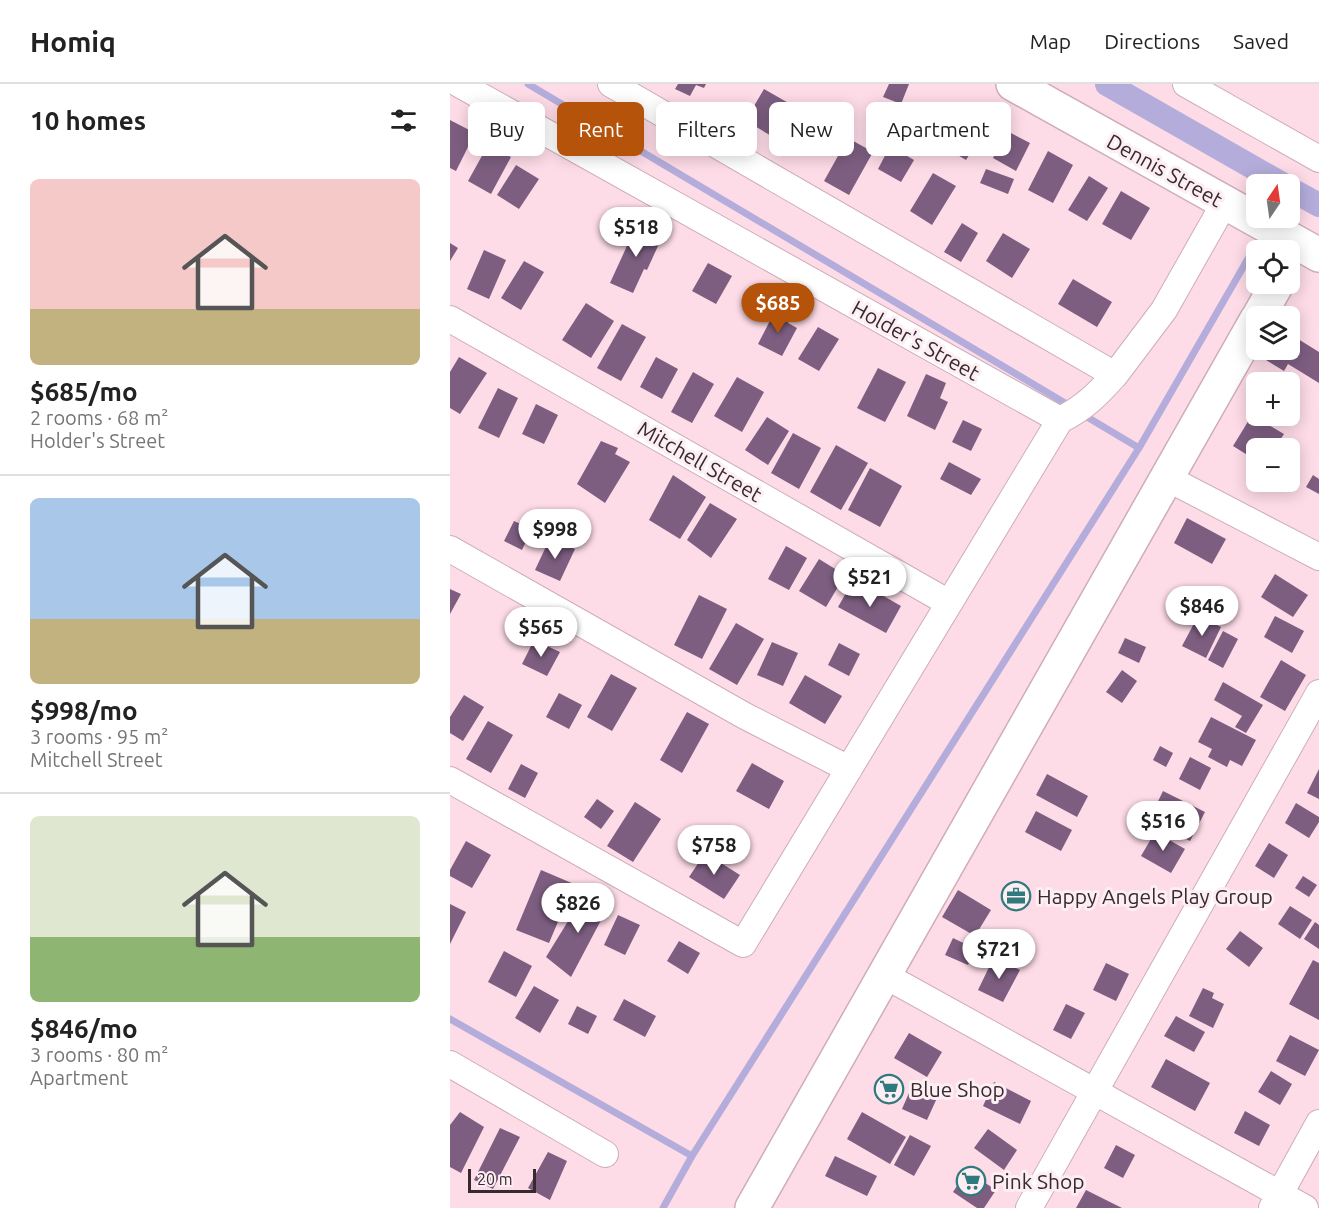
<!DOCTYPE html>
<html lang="en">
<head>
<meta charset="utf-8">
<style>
  body { margin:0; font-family:Ubuntu,sans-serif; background:#f6f6f6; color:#222; height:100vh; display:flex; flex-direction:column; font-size:22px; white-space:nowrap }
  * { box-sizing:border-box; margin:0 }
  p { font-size:20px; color:#767676 }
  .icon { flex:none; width:33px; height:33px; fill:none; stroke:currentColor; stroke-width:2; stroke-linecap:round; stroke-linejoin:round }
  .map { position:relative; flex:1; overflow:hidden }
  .panel { display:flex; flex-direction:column; background:#fff; width:450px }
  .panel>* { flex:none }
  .top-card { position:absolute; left:18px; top:18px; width:570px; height:54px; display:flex; gap:12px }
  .needle { width:39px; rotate:13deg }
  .fabs { position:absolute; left:796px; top:90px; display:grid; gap:12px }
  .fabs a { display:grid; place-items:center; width:54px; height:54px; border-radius:9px; background:#fff; box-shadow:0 3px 15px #0003; font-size:30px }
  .scale { position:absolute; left:18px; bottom:15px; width:68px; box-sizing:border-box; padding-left:6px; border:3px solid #372a2f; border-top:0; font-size:16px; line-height:21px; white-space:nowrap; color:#372a2f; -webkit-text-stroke:4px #fceef3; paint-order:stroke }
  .price { position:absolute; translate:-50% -51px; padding:0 14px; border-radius:21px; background:#fff; color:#222; font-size:20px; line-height:39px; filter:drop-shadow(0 2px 3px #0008) }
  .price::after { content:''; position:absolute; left:50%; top:36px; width:18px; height:14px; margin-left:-9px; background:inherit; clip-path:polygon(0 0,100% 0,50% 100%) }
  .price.selected { background:#b45309; color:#fff }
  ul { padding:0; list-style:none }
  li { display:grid; align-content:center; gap:12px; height:318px; padding:0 30px }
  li+li { border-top:2px solid #e0e0e0 }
  li span { display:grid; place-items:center; height:186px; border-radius:9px; color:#555 }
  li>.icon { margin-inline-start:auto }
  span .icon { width:108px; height:108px; fill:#fffc; stroke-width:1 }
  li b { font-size:26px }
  h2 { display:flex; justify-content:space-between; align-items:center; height:72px; padding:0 30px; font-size:26px }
  .pill { padding:0 21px; border-radius:9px; background:#fff; box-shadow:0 3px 15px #0003; font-size:21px; line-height:54px }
  .pill.selected { background:#b45309; color:#fff }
  header { display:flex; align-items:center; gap:36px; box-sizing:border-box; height:84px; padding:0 30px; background:#fff; border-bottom:2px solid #e0e0e0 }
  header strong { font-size:28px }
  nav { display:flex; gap:33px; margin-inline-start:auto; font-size:21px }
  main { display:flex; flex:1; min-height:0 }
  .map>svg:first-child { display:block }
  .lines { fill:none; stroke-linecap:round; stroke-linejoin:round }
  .stream { stroke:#b4addb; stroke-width:7 }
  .canal { stroke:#b4addb; stroke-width:24 }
  .building { fill:#7d5e81 }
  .minor-casing { stroke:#ceadb9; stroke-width:28 }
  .tertiary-casing { stroke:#ceadb9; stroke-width:36 }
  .minor { stroke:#fff; stroke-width:26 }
  .tertiary { stroke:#fff; stroke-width:33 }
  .labels { text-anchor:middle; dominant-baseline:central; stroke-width:6; stroke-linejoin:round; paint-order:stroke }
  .street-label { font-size:21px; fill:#372a2f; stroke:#fceef3 }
  .poi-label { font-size:21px; fill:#372a2f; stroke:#fceef3; text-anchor:start }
</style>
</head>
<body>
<header>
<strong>Homiq</strong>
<nav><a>Map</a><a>Directions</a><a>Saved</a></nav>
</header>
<main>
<section class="panel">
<h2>10 homes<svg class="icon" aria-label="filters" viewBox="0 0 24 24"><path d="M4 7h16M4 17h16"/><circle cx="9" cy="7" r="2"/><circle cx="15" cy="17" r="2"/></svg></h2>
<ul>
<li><span style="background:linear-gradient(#f6c9c9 70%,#c2b280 0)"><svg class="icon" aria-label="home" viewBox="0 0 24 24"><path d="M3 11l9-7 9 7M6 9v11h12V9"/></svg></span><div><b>$685/mo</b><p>2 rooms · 68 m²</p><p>Holder's Street</p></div></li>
<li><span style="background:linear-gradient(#a9c7e8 65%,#c2b280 0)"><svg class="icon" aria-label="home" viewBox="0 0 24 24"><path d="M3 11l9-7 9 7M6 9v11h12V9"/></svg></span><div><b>$998/mo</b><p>3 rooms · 95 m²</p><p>Mitchell Street</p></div></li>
<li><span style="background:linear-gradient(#dfe7d0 65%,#8fb573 0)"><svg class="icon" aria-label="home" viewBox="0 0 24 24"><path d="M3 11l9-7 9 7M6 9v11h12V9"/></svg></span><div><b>$846/mo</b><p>3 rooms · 80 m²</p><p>Apartment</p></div></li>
</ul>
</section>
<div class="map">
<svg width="869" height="1124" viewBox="0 0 869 1124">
  <rect width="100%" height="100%" fill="#fddbe7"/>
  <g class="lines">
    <path class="stream" d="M78,0L620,322
      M632,330L689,364
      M0,935L242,1072
      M213,1124L242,1072L689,364L803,166"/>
    <path class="canal" d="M657,0L832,100
      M840,105L869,121"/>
  </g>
  <path class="building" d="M228,0H256L254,4L246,1L240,12L225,5Z
    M439,0H459L451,20L433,13Z
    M314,5L342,21L323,53L298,38L306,24L304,22Z
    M261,25L279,36L270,51L252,41Z
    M511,30L535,45L516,76L491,61Z
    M0,36L25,49L6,87L0,84Z
    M364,39L380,49L364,72L349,62Z
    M557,47L580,59L566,87L543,74Z
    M398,54L423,68L399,111L374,97Z
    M38,61L61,73L41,110L18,97Z
    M440,62L464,76L451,98L428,85Z
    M598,67L623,81L603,119L578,106Z
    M66,81L89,95L69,125L47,111Z
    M536,85L564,95L558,110L530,99Z
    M483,89L506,102L482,141L460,127Z
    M639,92L658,104L637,137L618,126Z
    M671,107L700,124L681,156L652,140Z
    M512,139L528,149L511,178L494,168Z
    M187,140L213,151L197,186L194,185L183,209L160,199Z
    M553,149L580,165L562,194L536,177Z
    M0,159L8,164L0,177Z
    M34,166L56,176L39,215L17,205Z
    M74,177L94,188L71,226L51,214Z
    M258,179L282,192L266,220L242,207Z
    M623,195L662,218L647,243L608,220Z
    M136,219L164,237L141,274L112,256Z
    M325,227L340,234L338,239L347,244L332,272L308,260Z
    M172,240L196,253L171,297L147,284Z
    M368,243L389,255L369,287L348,275Z
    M840,250L869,268V299L838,280L834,287L816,276L823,266H840Z
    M9,273L37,289L10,330L0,324V288Z
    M206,273L228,285L212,315L190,303Z
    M428,284L456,298L435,338L407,324Z
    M243,288L264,300L242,339L221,328Z
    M476,290L496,299L490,314L498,318L485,346L457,332Z
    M287,293L314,308L292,348L264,332Z
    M48,304L68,314L49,354L28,344Z
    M840,305L849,311L840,325Z
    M86,320L108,331L94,360L72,350Z
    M802,331L834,350L825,364H807V377L783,362Z
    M317,333L339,347L318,381L295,366Z
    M513,336L532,345L521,367L502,358Z
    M343,349L371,364L349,405L321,389Z
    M151,357L168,364L165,370L180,378L155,419L127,400Z
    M386,361L418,379L391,426L360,408Z
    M840,371L848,375L840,389Z
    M499,378L531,395L521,411L490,395Z
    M420,384L452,402L430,443L398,426Z
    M223,391L256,413L230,455L199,436Z
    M863,391L869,395V410L856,403Z
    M260,419L287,435L261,474L237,456Z
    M737,434L776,455L762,480L724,459Z
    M64,437L82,445L72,466L54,457Z
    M100,454L125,465L110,497L85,486Z
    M336,462L357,474L339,506L318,495Z
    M369,475L395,491L376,523L349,507Z
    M825,490L858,511L843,533L811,513Z
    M400,502L412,509L416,502L451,522L436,549L388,523Z
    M0,505L11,510L0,530Z
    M249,511L277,525L252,575L224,561Z
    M748,532L771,543L756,574L732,562Z
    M825,532L854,547L842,569L814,553Z
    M286,539L314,555L287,601L259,585Z
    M773,547L788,555L773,584L758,576Z
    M675,554L696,563L689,579L668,569Z
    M84,556L110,568L97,592L72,580Z
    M322,558L348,569L333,602L307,591Z
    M389,559L410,570L399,592L378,581Z
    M831,576L856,591L835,627L810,613Z
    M672,586L687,597L672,619L656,608Z
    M161,590L187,604L162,647L137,633Z
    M355,591L392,612L375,640L339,619Z
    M773,598L813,621L796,649L785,643L792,632L764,616Z
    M109,609L132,621L119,645L96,633Z
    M14,611L34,623L13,657L0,649V633Z
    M237,628L259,640L232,689L210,676Z
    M761,633L806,656L792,682L780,676L777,683L758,673L762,665L748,658Z
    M38,637L63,651L41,689L16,675Z
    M710,662L723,669L716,683L703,676Z
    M740,673L761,684L750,706L729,695Z
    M302,679L334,697L319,725L286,707Z
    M71,680L88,689L75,714L58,705Z
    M869,685V715L857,709Z
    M597,690L638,712L627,733L586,711Z
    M713,707L755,728L740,757L699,736Z
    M147,715L164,727L151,745L134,733Z
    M185,718L211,735L183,778L157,762Z
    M846,719L869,733V738L859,754L835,739Z
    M586,727L622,746L611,767L575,748Z
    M705,748L735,765L721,789L691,772Z
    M16,757L41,771L22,804L0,792V786Z
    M819,759L838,771L824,794L805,782Z
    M255,769L290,791L274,815L239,793Z
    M91,786L124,800L99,859L66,846Z
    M853,792L867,801L859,813L845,804Z
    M508,806L541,826L525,852L492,833Z
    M136,808L159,821L121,893L96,873Z
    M0,820L16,828L0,860Z
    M840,822L862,836L850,855L828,840Z
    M168,831L190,841L175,871L154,861Z
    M865,838L869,841V865L854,855Z
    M790,847L813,864L799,883L776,865Z
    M503,854L526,865L518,881L495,871Z
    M229,857L250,869L238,890L217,877Z
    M54,867L82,882L66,913L38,898Z
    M544,873L570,886L553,918L528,906Z
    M863,876L869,879V936L839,920Z
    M656,879L679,890L666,917L643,906Z
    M84,902L109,916L90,949L65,934Z
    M753,904L764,909L762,914L774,920L763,944L739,932Z
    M174,915L206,932L195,953L163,936Z
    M616,920L635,929L621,955L603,946Z
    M127,922L147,932L138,950L118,940Z
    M726,932L755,948L744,968L714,952Z
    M459,949L492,968L477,993L444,974Z
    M840,951L869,966L855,992L826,977Z
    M716,975L760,999L745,1027L701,1003Z
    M821,987L842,1000L830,1021L808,1008Z
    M435,995L449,1002L443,1015L429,1008Z
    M544,998L581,1017L570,1040L533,1022Z
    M462,1002L487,1014L477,1036L452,1025Z
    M795,1027L820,1041L809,1062L784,1049Z
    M10,1028L34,1043L11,1089L0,1083V1041Z
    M412,1028L456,1053L440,1080L397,1055Z
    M50,1044L70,1053L43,1105L24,1096Z
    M538,1045L567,1066L554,1086L524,1064Z
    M460,1051L481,1062L464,1092L444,1081Z
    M666,1061L685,1071L673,1094L654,1084Z
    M98,1068L117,1077L100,1116L78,1104Z
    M385,1072L427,1092L417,1112L375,1092Z
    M517,1087L546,1106L534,1124H527L503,1108Z
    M636,1106L672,1124H626Z"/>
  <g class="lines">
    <g class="minor-casing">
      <path id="minor" d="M9,0L610,336
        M161,0L665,291L714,226L774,120
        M736,0L869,75
        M0,235L499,519
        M717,394L869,473
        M0,465L295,632L399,685
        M0,696L293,860L610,336C634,324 647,311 665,291
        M434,891L855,1124
        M0,980L155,1070
        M579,1124L869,609
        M822,1124L869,1039"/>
    </g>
    <g class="tertiary-casing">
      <path id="tertiary" d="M563,0L869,171
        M809,232L827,200
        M302,1124L807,235"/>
    </g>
    <use href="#minor" class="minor"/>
    <use href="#tertiary" class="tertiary"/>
  </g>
  <defs>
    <g id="office-ring" transform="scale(1.5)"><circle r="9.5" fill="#fceef3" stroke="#30797d" stroke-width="1.5"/><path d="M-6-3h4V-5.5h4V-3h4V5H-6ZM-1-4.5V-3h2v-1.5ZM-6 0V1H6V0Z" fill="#30797d"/></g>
    <g id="supermarket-ring" transform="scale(1.5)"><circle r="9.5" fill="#fceef3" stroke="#30797d" stroke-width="1.5"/><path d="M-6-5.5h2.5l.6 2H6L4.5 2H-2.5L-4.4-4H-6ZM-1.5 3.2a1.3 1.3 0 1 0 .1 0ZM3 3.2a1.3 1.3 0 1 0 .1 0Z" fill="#30797d"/></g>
  </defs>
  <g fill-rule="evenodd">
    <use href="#office-ring" x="566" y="812"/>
    <use href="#supermarket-ring" x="439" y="1005"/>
    <use href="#supermarket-ring" x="521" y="1097"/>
  </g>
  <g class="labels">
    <g class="street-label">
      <text transform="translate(715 86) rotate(29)">Dennis Street</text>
      <text transform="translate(466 256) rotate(29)">Holder's Street</text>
      <text transform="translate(250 377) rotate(30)">Mitchell Street</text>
    </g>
    <g class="poi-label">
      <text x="587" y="812">Happy Angels Play Group</text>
      <text x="460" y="1005">Blue Shop</text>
      <text x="542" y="1097">Pink Shop</text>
    </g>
  </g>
</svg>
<div class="fabs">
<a><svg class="needle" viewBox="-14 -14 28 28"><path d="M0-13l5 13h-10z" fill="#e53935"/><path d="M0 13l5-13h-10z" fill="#767676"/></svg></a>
<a><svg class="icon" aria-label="locate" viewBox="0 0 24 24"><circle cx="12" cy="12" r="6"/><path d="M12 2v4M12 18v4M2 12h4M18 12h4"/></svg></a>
<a><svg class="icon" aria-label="layers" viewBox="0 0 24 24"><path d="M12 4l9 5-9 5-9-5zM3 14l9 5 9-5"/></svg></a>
<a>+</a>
<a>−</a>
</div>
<div class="scale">20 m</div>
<b class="price" style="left:186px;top:174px">$518</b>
<b class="price selected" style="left:328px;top:250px">$685</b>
<b class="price" style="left:105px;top:476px">$998</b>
<b class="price" style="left:420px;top:524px">$521</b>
<b class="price" style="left:752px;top:553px">$846</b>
<b class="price" style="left:91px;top:574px">$565</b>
<b class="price" style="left:713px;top:768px">$516</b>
<b class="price" style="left:264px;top:792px">$758</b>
<b class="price" style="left:128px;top:850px">$826</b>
<b class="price" style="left:549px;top:896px">$721</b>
<div class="top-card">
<a class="pill">Buy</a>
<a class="pill selected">Rent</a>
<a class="pill">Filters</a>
<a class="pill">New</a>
<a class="pill">Apartment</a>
</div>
</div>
</main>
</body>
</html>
